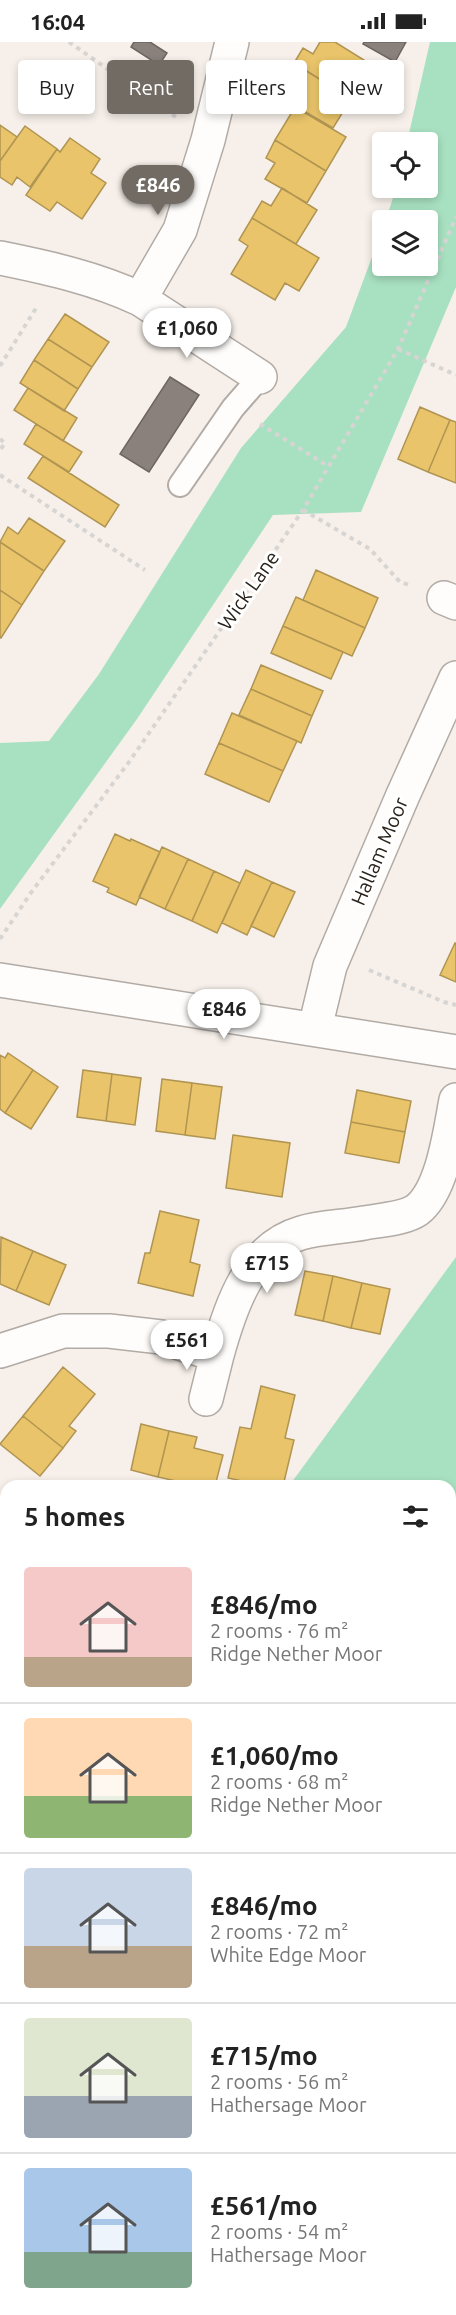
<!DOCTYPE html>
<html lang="en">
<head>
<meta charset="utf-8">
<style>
  body { margin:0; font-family:Ubuntu,sans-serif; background:#f6f6f6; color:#222; height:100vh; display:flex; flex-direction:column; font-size:22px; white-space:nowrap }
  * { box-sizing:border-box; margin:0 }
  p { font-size:20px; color:#767676 }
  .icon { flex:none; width:33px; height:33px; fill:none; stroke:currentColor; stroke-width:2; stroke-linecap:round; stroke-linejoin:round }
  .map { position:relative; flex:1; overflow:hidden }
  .drawer { position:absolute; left:0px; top:1438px; width:456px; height:836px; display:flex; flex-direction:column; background:#fff; border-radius:18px 18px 0 0; box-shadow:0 3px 9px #0003 }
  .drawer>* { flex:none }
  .top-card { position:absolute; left:18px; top:18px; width:420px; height:54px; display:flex; gap:12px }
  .buttons { position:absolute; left:372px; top:90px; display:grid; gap:12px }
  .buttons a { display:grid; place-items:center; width:66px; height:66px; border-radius:6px; background:#fff; box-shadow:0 3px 9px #0003; font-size:30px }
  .price { position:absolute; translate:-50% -51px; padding:0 14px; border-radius:21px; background:#fff; color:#222; font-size:20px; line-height:39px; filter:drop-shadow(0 2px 3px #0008) }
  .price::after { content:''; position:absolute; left:50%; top:36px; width:18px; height:14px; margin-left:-9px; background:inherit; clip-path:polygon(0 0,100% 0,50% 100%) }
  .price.current { background:#726b63; color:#fff }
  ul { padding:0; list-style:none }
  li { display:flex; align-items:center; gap:18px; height:150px; padding:0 24px }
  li+li { border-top:2px solid #e0e0e0 }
  li span { display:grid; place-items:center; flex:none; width:168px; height:120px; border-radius:6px; color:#555 }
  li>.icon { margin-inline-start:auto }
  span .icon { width:72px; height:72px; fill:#fffc; stroke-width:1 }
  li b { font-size:26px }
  h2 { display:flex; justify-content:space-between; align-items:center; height:72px; padding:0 24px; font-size:26px }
  .pill { padding:0 21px; border-radius:6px; background:#fff; box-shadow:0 3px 9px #0003; font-size:21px; line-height:54px }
  .pill.current { background:#726b63; color:#fff }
  .status { display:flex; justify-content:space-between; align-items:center; height:42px; padding:0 30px; background:#fff; direction:ltr }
  .status svg { height:16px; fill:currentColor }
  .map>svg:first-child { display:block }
  .forest { fill:#a8e1c1 }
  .homes { fill:#e9c46a; stroke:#b09452; stroke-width:1.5 }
  .industry { fill:#8a817c; stroke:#6d655f; stroke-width:1.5 }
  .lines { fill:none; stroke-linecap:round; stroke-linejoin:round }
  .lane-casing { stroke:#b2aba5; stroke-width:26 }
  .street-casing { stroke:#b2aba5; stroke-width:36 }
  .highway-casing { stroke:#b2aba5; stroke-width:36 }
  .path { stroke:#d7d5d3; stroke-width:4; stroke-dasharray:4.5 4.5; stroke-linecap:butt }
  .lane { stroke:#fefdfc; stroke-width:22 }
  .street { stroke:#fefdfc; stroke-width:33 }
  .highway { stroke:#fefdfc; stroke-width:33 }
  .labels { text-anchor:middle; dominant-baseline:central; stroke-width:6; stroke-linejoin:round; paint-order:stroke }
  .street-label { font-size:20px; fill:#2a231b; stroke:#fff }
</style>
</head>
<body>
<div class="status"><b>16:04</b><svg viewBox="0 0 49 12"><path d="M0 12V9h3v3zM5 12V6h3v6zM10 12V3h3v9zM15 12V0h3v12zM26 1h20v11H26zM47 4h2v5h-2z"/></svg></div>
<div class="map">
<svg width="456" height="2273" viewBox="0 0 456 2273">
  <rect width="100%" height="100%" fill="#f7f0ea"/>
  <path class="forest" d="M430,0H456V245L361,470L273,473L137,677L0,867V701L49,699L99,632L241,406L346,285L382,188V224H428V178H386L396,146H428V100H407Z
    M456,1215V1702L450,1709V1444H289Z
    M6,1752V2232L0,2239V1758Z
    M456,1842V1904L450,1911V1849Z
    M456,2179V2258L450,2266V2187Z
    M95,2268H171L167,2273H90Z
    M391,2268H449L445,2273H387Z"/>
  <path class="homes" d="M320,0H335L380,28L359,62L294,21L303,6L313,12Z
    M294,21L351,57L333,86L285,58L295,43L284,36Z
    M295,65L346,95L326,129L275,98Z
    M0,83L17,95L0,119Z
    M25,84L57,107L30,145L17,135L12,143L0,135V119Z
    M70,96L100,117L91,131L106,141L82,177L57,160L50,169L26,153L57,107L60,110Z
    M275,98L326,129L307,161L265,137L275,121L266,116Z
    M282,146L317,168L296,202L252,176L262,159L271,164Z
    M252,176L319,216L299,249L285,241L275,258L231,232L248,204L239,198Z
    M65,272L109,300L92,325L48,297Z
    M48,297L92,325L78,347L34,318Z
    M34,318L78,347L64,369L20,341Z
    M28,346L77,376L63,399L14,368Z
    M420,365L450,378L428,430L398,417Z
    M450,378L456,380V441L428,430Z
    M36,382L82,410L69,430L24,402Z
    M43,414L119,463L105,485L28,436Z
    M29,476L65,499L44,529L0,500L8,485L18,492Z
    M0,500L44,529L22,563L0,548Z
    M316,528L378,556L365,586L303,558Z
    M0,548L22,563L1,596H0Z
    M296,555L365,586L352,614L283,584Z
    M283,584L343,610L331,637L271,611Z
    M261,623L323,649L312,674L251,647Z
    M251,647L312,674L301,701L239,673Z
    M232,671L297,699L283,729L219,701Z
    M219,701L283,729L269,760L205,732Z
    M115,792L130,799L131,797L160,810L136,863L107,850L109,846L93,839Z
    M162,805L188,817L165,867L139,855Z
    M188,817L214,829L192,879L165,867Z
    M246,828L272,840L247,893L222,881Z
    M214,829L240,841L217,891L192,879Z
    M272,840L295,850L274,895L251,884Z
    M455,901H456V940L440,933Z
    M8,1011L33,1028L5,1071L0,1067V1013L5,1016Z
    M33,1028L58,1045L31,1087L5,1071Z
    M83,1028L112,1032L106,1079L77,1075Z
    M112,1032L141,1036L135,1083L106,1079Z
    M162,1037L192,1041L185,1093L156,1089Z
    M192,1041L222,1045L215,1097L185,1093Z
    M357,1048L411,1059L405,1090L351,1080Z
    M351,1080L405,1090L399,1121L345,1111Z
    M233,1093L290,1101L282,1155L226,1146Z
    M160,1169L199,1178L190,1220L200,1223L193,1254L138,1241L145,1211H150Z
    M1,1195L33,1209L16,1249L0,1242Z
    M33,1209L66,1223L49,1263L16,1249Z
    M305,1229L333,1234L323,1279L295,1273Z
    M333,1234L362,1241L351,1286L323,1279Z
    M362,1241L390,1247L380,1292L351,1286Z
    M63,1325L95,1352L69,1384L76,1389L63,1406L23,1374Z
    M261,1344L295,1353L285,1396L294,1398L283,1444H265L228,1436L240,1385L251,1387Z
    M23,1374L63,1406L40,1434L0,1402Z
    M141,1382L169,1389L158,1435L131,1428Z
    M169,1389L197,1395L194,1406L223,1413L215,1444H198L158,1435Z
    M0,1626L6,1630V1687L0,1683Z"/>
  <path class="industry" d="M134,0H150L167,11L159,23L131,5Z
    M364,0H406L395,20L363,2Z
    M170,335L199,353L149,430L120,412Z"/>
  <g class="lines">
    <g class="lane-casing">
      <path id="lane" d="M180,443L233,366L260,335"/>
    </g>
    <g class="street-casing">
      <path id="street" d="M0,216C49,226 95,236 140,257L180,188L208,98L232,0
        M140,257L260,335
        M444,556L456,561
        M0,938L456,1010
        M315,986L330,924L403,753L456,636
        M0,1309L63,1289H109L161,1295L217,1313C230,1266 249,1206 301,1191C321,1185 343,1185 364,1181C380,1178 404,1177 417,1168C443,1148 450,1089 456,1058
        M206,1357L217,1313"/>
    </g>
    <g class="highway-casing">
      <path id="highway" d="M450,1798L456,1791
        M450,2005L456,1998
        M450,2121L456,2114
        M42,2273L46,2268
        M236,2273L240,2268
        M329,2273L333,2268"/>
    </g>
    <path class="path" d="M69,0L176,75
      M398,307L456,333
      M0,324L38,263
      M260,382L328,424
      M0,397L5,401L0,408
      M0,433L145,528
      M303,468L370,507L400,540L409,543
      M0,897L30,852L129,720L303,468L398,307L456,175
      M369,928L444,960L456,963"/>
    <use href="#lane" class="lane"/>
    <use href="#street" class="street"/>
    <use href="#highway" class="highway"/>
  </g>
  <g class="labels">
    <g class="street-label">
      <text transform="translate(248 548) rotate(-55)">Wick Lane</text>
      <text transform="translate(379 809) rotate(-67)">Hallam Moor</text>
    </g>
  </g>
</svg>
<div class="buttons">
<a><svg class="icon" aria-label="locate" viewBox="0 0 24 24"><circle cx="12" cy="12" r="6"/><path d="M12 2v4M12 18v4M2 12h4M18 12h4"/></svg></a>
<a><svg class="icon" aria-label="layers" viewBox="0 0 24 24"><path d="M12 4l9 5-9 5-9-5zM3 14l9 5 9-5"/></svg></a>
</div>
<b class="price current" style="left:158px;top:174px">£846</b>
<b class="price" style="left:187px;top:317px">£1,060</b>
<b class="price" style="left:224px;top:998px">£846</b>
<b class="price" style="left:267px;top:1252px">£715</b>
<b class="price" style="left:187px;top:1329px">£561</b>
<div class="top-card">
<a class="pill">Buy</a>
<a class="pill current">Rent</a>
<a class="pill">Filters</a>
<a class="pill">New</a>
</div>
<section class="drawer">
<h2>5 homes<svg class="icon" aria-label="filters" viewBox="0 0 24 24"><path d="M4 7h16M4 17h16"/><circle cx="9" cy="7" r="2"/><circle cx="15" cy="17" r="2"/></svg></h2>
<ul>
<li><span style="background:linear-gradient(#f6c9c9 75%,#b9a48a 0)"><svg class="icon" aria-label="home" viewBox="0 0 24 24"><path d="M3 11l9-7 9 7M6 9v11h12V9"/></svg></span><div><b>£846/mo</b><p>2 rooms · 76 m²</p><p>Ridge Nether Moor</p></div></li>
<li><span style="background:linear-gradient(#ffd9b3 65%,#8fb573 0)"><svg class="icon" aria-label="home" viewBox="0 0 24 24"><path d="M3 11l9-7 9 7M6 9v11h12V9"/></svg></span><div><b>£1,060/mo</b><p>2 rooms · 68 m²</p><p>Ridge Nether Moor</p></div></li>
<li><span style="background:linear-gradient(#c9d6e8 65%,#b9a48a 0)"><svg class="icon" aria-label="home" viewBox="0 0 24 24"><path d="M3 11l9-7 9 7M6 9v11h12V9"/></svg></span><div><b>£846/mo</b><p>2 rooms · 72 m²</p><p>White Edge Moor</p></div></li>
<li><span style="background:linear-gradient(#dfe7d0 65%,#9aa5b1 0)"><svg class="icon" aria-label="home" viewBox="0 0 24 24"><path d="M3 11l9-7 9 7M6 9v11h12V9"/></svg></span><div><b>£715/mo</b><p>2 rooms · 56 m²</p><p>Hathersage Moor</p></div></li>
<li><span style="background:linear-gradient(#a9c7e8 70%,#7fa58c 0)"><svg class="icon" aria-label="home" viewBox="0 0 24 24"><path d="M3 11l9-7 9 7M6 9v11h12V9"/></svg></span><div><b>£561/mo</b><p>2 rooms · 54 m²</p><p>Hathersage Moor</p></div></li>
</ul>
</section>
</div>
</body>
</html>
